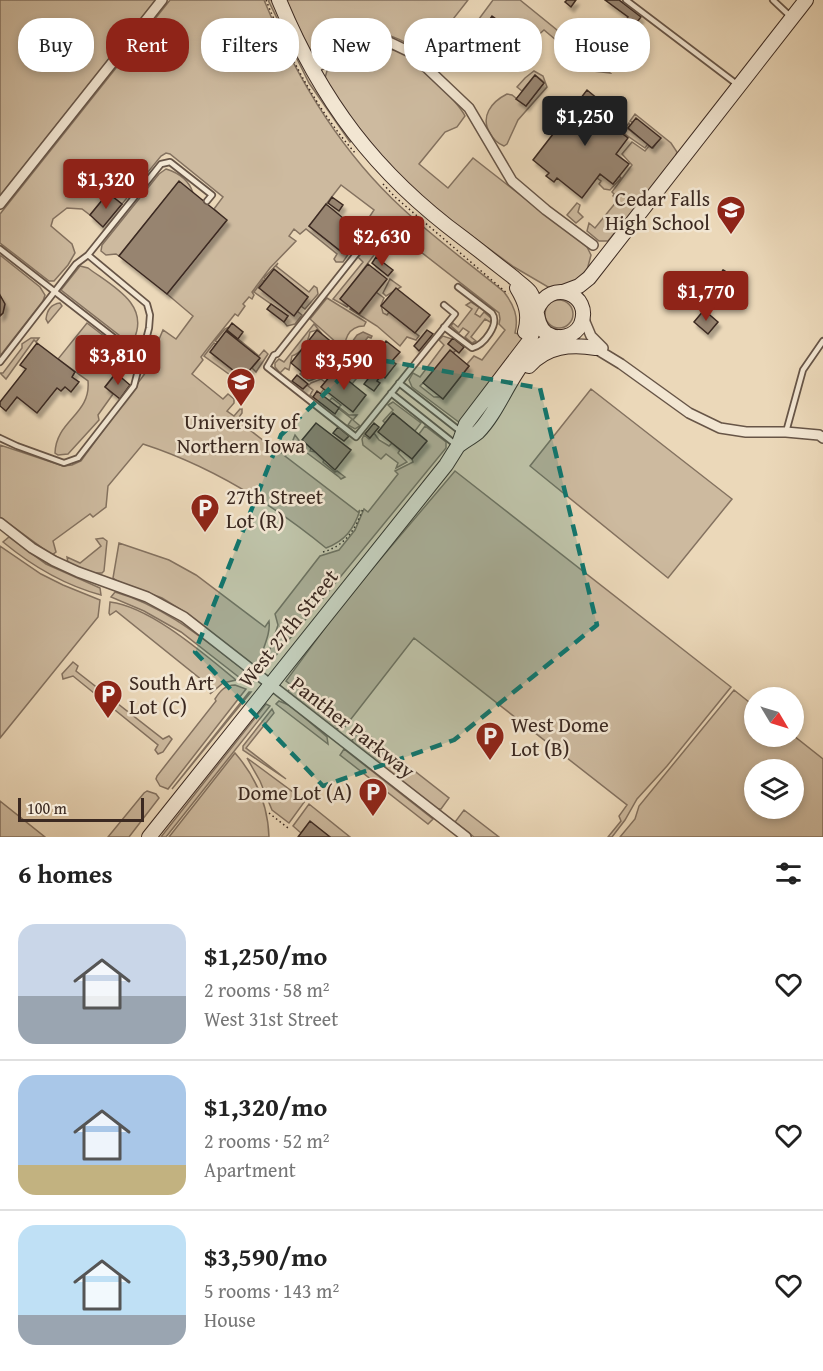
<!DOCTYPE html>
<html lang="en">
<head>
<meta charset="utf-8">
<style>
  body { margin:0; font-family:"Gentium Book Plus",serif; background:#f2f2f2; color:#222; height:100vh; display:flex; flex-direction:column; font-size:22px; white-space:nowrap }
  * { box-sizing:border-box; margin:0 }
  p { font-size:20px; color:#767676 }
  .icon { flex:none; width:33px; height:33px; fill:none; stroke:currentColor; stroke-width:2; stroke-linecap:round; stroke-linejoin:round }
  .map { position:relative; height:837px; overflow:hidden }
  .drawer { display:flex; flex-direction:column; background:#fff; flex:1 }
  .drawer>* { flex:none }
  .hud { position:absolute; left:18px; top:18px; width:788px; height:54px; display:flex; gap:12px }
  .needle { width:39px; rotate:128deg }
  .controls { position:absolute; left:744px; top:687px; display:grid; gap:12px }
  .controls a { display:grid; place-items:center; width:60px; height:60px; border-radius:50%; background:#fff; box-shadow:0 3px 9px #0003; font-size:30px }
  .scale { position:absolute; left:18px; bottom:15px; width:126px; box-sizing:border-box; padding-left:6px; border:3px solid #3b2921; border-top:0; font-size:16px; line-height:21px; white-space:nowrap; color:#3b2921; -webkit-text-stroke:4px #f2e6d2; paint-order:stroke }
  .price { position:absolute; translate:-50% -51px; padding:0 14px; border-radius:6px; background:#8f2418; color:#fff; font-size:20px; line-height:39px; filter:drop-shadow(0 2px 3px #0008) }
  .price::after { content:''; position:absolute; left:50%; top:36px; width:18px; height:14px; margin-left:-9px; background:inherit; clip-path:polygon(0 0,100% 0,50% 100%) }
  .price.current { background:#222; color:#fff }
  ul { padding:0; list-style:none }
  li { display:flex; align-items:center; gap:18px; height:150px; padding:0 18px }
  li+li { border-top:2px solid #e0e0e0 }
  li span { display:grid; place-items:center; flex:none; width:168px; height:120px; border-radius:18px; color:#555 }
  li>.icon { margin-inline-start:auto }
  span .icon { width:72px; height:72px; fill:#fffc; stroke-width:1 }
  li b { font-size:26px }
  h2 { display:flex; justify-content:space-between; align-items:center; height:72px; padding:0 18px; font-size:26px }
  .tag { padding:0 21px; border-radius:24px; background:#fff; box-shadow:0 3px 9px #0003; font-size:21px; line-height:54px }
  .tag.current { background:#8f2418; color:#fff }
  .map>svg:first-child { display:block }
  .green { fill:#cdba9f; stroke:#847260; stroke-width:1.5; fill-rule:evenodd }
  .water { fill:#af9c85; stroke:#816e5d; stroke-width:1.5 }
  .building { fill:#978470; stroke:#3b2921; stroke-width:1.5; filter:url(#shadow) }
  .lines { fill:none; stroke-linecap:round; stroke-linejoin:round }
  .lane-casing { stroke:#675547; stroke-width:8 }
  .street-casing { stroke:#675547; stroke-width:12 }
  .secondary-casing { stroke:#3b2921; stroke-width:16 }
  .path { stroke:#3b2921; stroke-width:1.5; stroke-dasharray:1.5 3; stroke-linecap:butt }
  .lane { stroke:#f2e6d2; stroke-width:4.5 }
  .street { stroke:#f2e6d2; stroke-width:9 }
  .secondary { stroke:#f2e6d2; stroke-width:14 }
  .marked { fill:#0f766e; fill-opacity:0.2; stroke:#0f766e; stroke-width:4.5; stroke-dasharray:12 8; stroke-linejoin:round }
  .labels { text-anchor:middle; dominant-baseline:central; stroke-width:5; stroke-linejoin:round; paint-order:stroke }
  .poi-label { font-size:21px; fill:#3b2921; stroke:#f2e6d2; text-anchor:start }
  .street-label { font-size:21px; fill:#3b2921; stroke:#f2e6d2 }
</style>
</head>
<body>
<div class="map">
<svg width="823" height="837" viewBox="0 0 823 837">
  <defs>
    <filter id="shadow"><feDropShadow dx="3" dy="5" stdDeviation="1.5" flood-color="#0004"/></filter>
  </defs>
  <rect width="100%" height="100%" fill="#ebd8b9"/>
  <filter id="stains"><feTurbulence type="fractalNoise" baseFrequency=".00333" numOctaves="4"/><feColorMatrix values="0 0 0 0 .2 0 0 0 0 .09 0 0 0 0 .02 0 0 0 .5 -.17"/></filter>
  <radialGradient id="worn" r=".72"><stop offset=".6" stop-color="#630" stop-opacity="0"/><stop offset="1" stop-color="#630" stop-opacity=".3"/></radialGradient>
  <path class="green" d="M0,0H156L0,196Z
    M170,0H264C296,77 340,151 402,208C434,238 470,264 504,292C514,305 519,317 515,333L521,335L532,330L460,423L412,387L409,380L413,373L420,377L444,345L439,340L443,336L452,339L448,344L456,350L420,386L434,397H440L443,399L469,366L467,364L474,356L482,360L505,330L499,324L500,319L499,313L389,227L370,216L374,210L341,185L309,226L343,253H349L343,262H336L334,259L337,254L306,229L300,234L294,229L289,236L296,241L270,268L252,292L254,295L252,299L249,297L243,304L245,306L238,316L235,314C224,328 212,342 201,357L203,360L192,374L223,399L228,394L234,399V403L227,411L234,416L240,409H242V413L237,420L273,448L277,444L281,453L287,451L285,447L289,450L285,456L358,512L360,510C354,529 345,541 326,548C271,503 211,466 143,444L108,486L106,507L93,517L90,514L53,541L56,552L52,555L0,517V445L63,466L72,465L81,461L154,361L151,358L163,330L176,339L193,316L167,294L226,220L214,209L223,197L170,154L166,153L161,156L122,204L108,193L90,215L82,209L67,208L53,219L51,226L72,244L75,253L68,265L54,281H49L0,243V214Z
    M268,0H272L310,78L352,140L350,142L309,83Z
    M285,0H468L425,55C396,34 380,27 347,45C331,54 328,56 311,53Z
    M493,0H520L610,73L593,71L544,30L505,64L467,35Z
    M379,47C390,49 401,50 410,56C420,63 460,105 465,116L457,127L445,132L419,164L448,188L473,158L587,247L591,255L587,270L571,284L548,287L514,267L439,212L408,184L382,156L349,116L330,89L325,78L328,67L334,64L361,49Z
    M534,71L543,76L547,87L518,120L507,144L504,146C497,143 494,140 490,133C480,117 491,102 507,94L512,95L526,106L544,82L535,75L522,91L517,87L525,78Z
    M635,114L671,143L677,152L674,161L608,241H599L587,231L589,223L595,228L617,201L613,196L614,194L612,192L632,165L622,154L632,142L645,151L649,146L653,148L660,138L630,121Z
    M629,123L630,125L628,129L648,144L645,148L622,132Z
    M166,169C179,173 189,180 193,193L179,182L119,256L116,254L106,255L101,251L102,245L159,174Z
    M600,174L613,184L619,176L621,178L610,190L604,189L599,184L601,181L597,178Z
    M577,203L580,205L578,212L583,217L576,223L567,215Z
    M353,222L360,228L364,224L368,228L355,246L351,243L360,232L351,224Z
    M367,248L374,255L341,299L348,305L347,307L333,299L363,262L358,257Z
    M0,255L40,287L45,295L43,301L0,356Z
    M278,263L276,266L309,292L314,286L317,288L318,294L305,309L301,306L308,297L274,270L266,280L264,278Z
    M80,266L88,268C112,286 150,304 134,339L128,342L61,290Z
    M390,279L401,287L386,296L383,293Z
    M263,280L265,281L259,288L293,315L297,311L302,315L295,324L287,326L284,322L288,316L254,292Z
    M376,292L384,298L381,305L383,313L387,315L389,312L419,336L416,340L407,337L400,346L377,326L350,309L351,308L360,314Z
    M327,298L366,322L364,326C349,326 341,341 348,354C351,360 356,364 361,369L358,377L349,366L339,345L310,319Z
    M545 314a14 14 0 1 1 28 0a14 14 0 1 1-28 0Z
    M471,302L479,307L475,314L480,317L484,312L492,319L490,322L485,319L471,337L476,341L472,343L465,337L469,332L463,328L459,333L451,326L453,323L458,327L472,309L466,305Z
    M60,303L62,306L48,323L46,319C47,310 52,304 60,303Z
    M87,323L122,350L126,359L105,387L113,394L98,415L99,420L68,454L58,455L55,453C56,420 91,415 88,381L58,359Z
    M314,324L322,334L317,330L310,332C308,342 303,352 292,356L289,370L285,368L280,373L275,367V363L279,359L284,362Z
    M229,327L227,330L259,356L264,350L268,354L256,372L252,368L259,359L215,341L225,329Z
    M31,338H39L36,342L34,340L6,379L0,373H3L22,348V344Z
    M214,343L216,344L211,352L243,378L247,374L251,378L241,389L234,387L237,380L204,356Z
    M334,344C344,354 344,368 356,379L352,384L335,370L328,379L323,376L309,381L300,374L302,372L309,377Z
    M321,379L325,382L324,389L320,394L317,392L313,397L310,395L313,390L308,386L311,383Z
    M591,389L732,499L668,578L530,466Z
    M332,398L341,405L339,407L349,415H357L353,420L360,426L355,429L348,425L352,419L329,401Z
    M393,402L421,423L415,431L393,413L385,423L383,421L393,410L388,405Z
    M425,426L446,442V448L269,664L266,661L278,625L275,614L320,556L339,550L355,530L364,509L368,512L398,474L395,471L413,462L412,459L426,440L419,434Z
    M374,433L379,440L389,446L392,443L400,450L398,453L407,462L396,468L398,463L386,454L381,459L363,445L362,439L364,435L369,439Z
    M295,435L301,443L303,441L311,448L310,451L316,452L324,460L323,462L335,472L337,471L345,477L341,479L339,477L294,443L293,440Z
    M455,471L731,687L667,766L637,799L625,820L612,837H608L621,821L619,816L627,805L414,638L344,728L334,729L288,692L291,685L286,681L344,602Z
    M9,537L46,564L100,588L101,595C64,585 32,566 3,542Z
    M103,538L107,541L104,571L102,573H92L68,563L67,557L80,563L101,546L96,539Z
    M119,543L169,560L196,575L265,627L269,621C271,636 261,650 259,665L262,666L256,667L185,612L162,598L117,581L113,578Z
    M0,546L41,574L63,585L100,600L98,617L0,738Z
    M115,592C168,607 209,644 252,676L254,680L249,685L181,632L144,611L111,597Z
    M110,602C151,607 204,654 236,680L223,683L210,694L213,689L116,611L110,615L109,613Z
    M73,662L78,666L76,671L163,739L169,736L172,739L163,752L158,754L155,750L158,745L73,676L63,679L62,674Z
    M235,685L246,689L168,789L160,786L156,779L157,776L216,701L215,699C220,691 225,685 235,685Z
    M734,690L754,706V736H794L823,759V837H620L635,819L639,806ZM754,770H794V808H754Z
    M249,692H251L172,789Z
    M279,701L291,706L327,737L328,744L276,704Z
    M266,704L270,706L166,837H161Z
    M272,709L274,713L246,748L286,779L243,750V746Z
    M361,729L449,798L441,809H437L354,744L352,740Z
    M344,749L433,819L428,824L340,755Z
    M235,753C256,777 268,806 269,837H169Z
    M247,758L305,801L289,823L272,810L260,781Z
    M147,791L156,794L159,798L129,837H108L144,793Z
    M0,801L45,837H0Z
    M309,804L350,837H330L310,822L301,833L293,826Z
    M464,810L499,837H474L455,822Z"/>
  <path class="water" d="M363,332L372,336L371,338L368,337L359,349L360,353L357,356L354,353L352,342L357,335Z"/>
  <path class="building" d="M567,0H576L571,7L565,2Z
    M605,0H619L641,17L630,31L622,25L628,17Z
    M492,16L511,30L504,39L486,25Z
    M535,75L544,83L526,106L516,99Z
    M587,90L626,122L619,131L628,138L616,154L629,164L613,184L600,174L582,198L557,178L554,182L546,176L549,173L533,160Z
    M636,118L661,138L652,148L628,128Z
    M179,181L227,220L167,294L119,256Z
    M108,193L122,204L103,227L90,215Z
    M332,197L343,205L339,211L328,203Z
    M326,204L360,232L343,253L309,226Z
    M376,257L393,270L388,276L372,263Z
    M368,264L387,279L359,314L340,299Z
    M274,269L308,297L294,316L259,288Z
    M723,270L738,279L723,297L710,289Z
    M396,288L430,315L415,333L381,306Z
    M0,295L5,304L3,313L0,316Z
    M271,304L288,316L284,322L267,309Z
    M704,310L718,322L708,334L694,322Z
    M232,323L243,332L238,339L227,330Z
    M317,330L334,344L308,377L291,363Z
    M427,330L433,334L419,351L414,346Z
    M226,331L260,358L243,378L210,352Z
    M453,338L464,347L459,353L448,344Z
    M386,341L400,352L392,361L396,364L385,378L381,375L377,381L380,383L374,391L364,384L371,375L364,370Z
    M37,343L75,372L72,377L79,382L71,392L65,387L61,391L57,388L37,413L17,397L6,411L0,406V402L26,369L20,365Z
    M450,350L469,366L443,399L423,383Z
    M335,370L366,395L353,412L321,387Z
    M116,373L130,385L120,399L105,387Z
    M297,375L308,384L303,389L292,381Z
    M317,391L339,408L335,414L313,397Z
    M393,413L427,441L412,459L378,432Z
    M316,423L351,450L335,470L302,440Z
    M374,423L379,427L370,438L365,434Z
    M338,427L349,436L344,441L333,433Z
    M310,821L330,837H298Z"/>
  <g class="lines">
    <g class="lane-casing">
      <path id="lane" d="M626,0L738,85
        M773,0L790,16
        M367,221L376,229L381,228L392,235
        M376,229L277,354L274,355L267,367L356,437L455,314L444,305
        M0,249L140,358
        M88,255L161,164L170,162L212,195L207,201
        M444,327L472,348C484,345 500,324 492,313L458,287
        M0,362L76,264L88,255L147,304L150,315L149,328L134,386L78,458L64,463L17,446L0,438
        M399,383L460,431
        M391,393L455,444
        M786,432L803,370L823,341"/>
    </g>
    <g class="street-casing">
      <path id="street" d="M312,69L362,44L387,41L410,52L469,108L512,181L546,210L593,245
        M0,204L162,0
        M583,317L591,336L603,348
        M593,347L621,364L689,413L720,428L746,432H786L819,435L823,438
        M0,523L32,548L54,561L78,572L147,597L184,617L466,837"/>
    </g>
    <g class="secondary-casing">
      <path id="secondary" d="M279,0C321,101 375,173 463,238C480,251 496,264 513,277C518,282 525,286 530,292C539,305 534,323 546,333C558,341 575,337 581,324C593,294 550,277 537,310
        M517,288C526,303 530,315 525,332
        M563,292L579,286L589,278L806,0
        M529,366C547,346 570,344 596,348
        M458,446C464,441 472,437 478,432C506,404 517,346 559,337
        M149,837L446,465L458,446L466,424L530,340L537,318"/>
    </g>
    <path class="path" d="M266,0C288,55 317,110 356,154
      M383,184L395,197L508,294
      M323,552C345,546 356,529 363,508
      M269,813L288,828"/>
    <use href="#lane" class="lane"/>
    <use href="#street" class="street"/>
    <use href="#secondary" class="secondary"/>
  </g>
  <path class="marked" d="M363,357L540,388L597,625L454,740L323,786L195,652L281,435Z"/>
  <defs>
    <g id="school-pin" transform="scale(1.5)"><path d="M0 17L-7.5 6A9.5 9.5 0 1 1 7.5 6Z" fill="#8f2418" stroke="#f2e6d2"/><path d="M0-5L7-2L0 1L-7-2ZM-4 1L0 2.5L4 1V4Q0 6-4 4Z" fill="#fff"/></g>
    <g id="university-pin" transform="scale(1.5)"><path d="M0 17L-7.5 6A9.5 9.5 0 1 1 7.5 6Z" fill="#8f2418" stroke="#f2e6d2"/><path d="M0-5L7-2L0 1L-7-2ZM-4 1L0 2.5L4 1V4Q0 6-4 4Z" fill="#fff"/></g>
    <g id="parking-pin" transform="scale(1.5)"><path d="M0 17L-7.5 6A9.5 9.5 0 1 1 7.5 6Z" fill="#8f2418" stroke="#f2e6d2"/><path d="M-3.5-5.5H1a3.5 3.5 0 0 1 0 7H-1V5.5H-3.5ZM-1-3.4V-.6H.8a1.4 1.4 0 0 0 0-2.8Z" fill="#fff"/></g>
  </defs>
  <g fill-rule="evenodd">
    <use href="#school-pin" x="731" y="210"/>
    <use href="#university-pin" x="241" y="382"/>
    <use href="#parking-pin" x="205" y="508"/>
    <use href="#parking-pin" x="108" y="694"/>
    <use href="#parking-pin" x="490" y="736"/>
    <use href="#parking-pin" x="373" y="792"/>
  </g>
  <g class="labels">
    <g class="poi-label">
      <text x="710" y="198" text-anchor="end">Cedar Falls<tspan x="710" dy="24">High School</tspan></text>
      <text x="241" y="421" text-anchor="middle">University of<tspan x="241" dy="24">Northern Iowa</tspan></text>
      <text x="226" y="496">27th Street<tspan x="226" dy="24">Lot (R)</tspan></text>
      <text x="129" y="682">South Art<tspan x="129" dy="24">Lot (C)</tspan></text>
      <text x="511" y="724">West Dome<tspan x="511" dy="24">Lot (B)</tspan></text>
      <text x="352" y="792" text-anchor="end">Dome Lot (A)</text>
    </g>
    <g class="street-label">
      <text transform="translate(288 628) rotate(-51)">West 27th Street</text>
      <text transform="translate(353 727) rotate(38)">Panther Parkway</text>
    </g>
  </g>
  <rect width="100%" height="100%" filter="url(#stains)"/>
  <rect width="100%" height="100%" fill="url(#worn)"/>
</svg>
<div class="controls">
<a><svg class="needle" viewBox="-14 -14 28 28"><path d="M0-13l5 13h-10z" fill="#e53935"/><path d="M0 13l5-13h-10z" fill="#767676"/></svg></a>
<a><svg class="icon" aria-label="layers" viewBox="0 0 24 24"><path d="M12 4l9 5-9 5-9-5zM3 14l9 5 9-5"/></svg></a>
</div>
<div class="scale">100 m</div>
<b class="price current" style="left:585px;top:147px">$1,250</b>
<b class="price" style="left:106px;top:210px">$1,320</b>
<b class="price" style="left:382px;top:267px">$2,630</b>
<b class="price" style="left:706px;top:322px">$1,770</b>
<b class="price" style="left:118px;top:386px">$3,810</b>
<b class="price" style="left:344px;top:391px">$3,590</b>
<div class="hud">
<a class="tag">Buy</a>
<a class="tag current">Rent</a>
<a class="tag">Filters</a>
<a class="tag">New</a>
<a class="tag">Apartment</a>
<a class="tag">House</a>
</div>
</div>
<section class="drawer">
<h2>6 homes<svg class="icon" aria-label="filters" viewBox="0 0 24 24"><path d="M4 7h16M4 17h16"/><circle cx="9" cy="7" r="2"/><circle cx="15" cy="17" r="2"/></svg></h2>
<ul>
<li><span style="background:linear-gradient(#c9d6e8 60%,#9aa5b1 0)"><svg class="icon" aria-label="home" viewBox="0 0 24 24"><path d="M3 11l9-7 9 7M6 9v11h12V9"/></svg></span><div><b>$1,250/mo</b><p>2 rooms · 58 m²</p><p>West 31st Street</p></div><svg class="icon" aria-label="heart" viewBox="0 0 24 24"><path d="M12 20l-8-8c-3-5 5-10 8-4 3-6 11-1 8 4z"/></svg></li>
<li><span style="background:linear-gradient(#a9c7e8 75%,#c2b280 0)"><svg class="icon" aria-label="home" viewBox="0 0 24 24"><path d="M3 11l9-7 9 7M6 9v11h12V9"/></svg></span><div><b>$1,320/mo</b><p>2 rooms · 52 m²</p><p>Apartment</p></div><svg class="icon" aria-label="heart" viewBox="0 0 24 24"><path d="M12 20l-8-8c-3-5 5-10 8-4 3-6 11-1 8 4z"/></svg></li>
<li><span style="background:linear-gradient(#bfe0f5 75%,#9aa5b1 0)"><svg class="icon" aria-label="home" viewBox="0 0 24 24"><path d="M3 11l9-7 9 7M6 9v11h12V9"/></svg></span><div><b>$3,590/mo</b><p>5 rooms · 143 m²</p><p>House</p></div><svg class="icon" aria-label="heart" viewBox="0 0 24 24"><path d="M12 20l-8-8c-3-5 5-10 8-4 3-6 11-1 8 4z"/></svg></li>
</ul>
</section>
</body>
</html>
